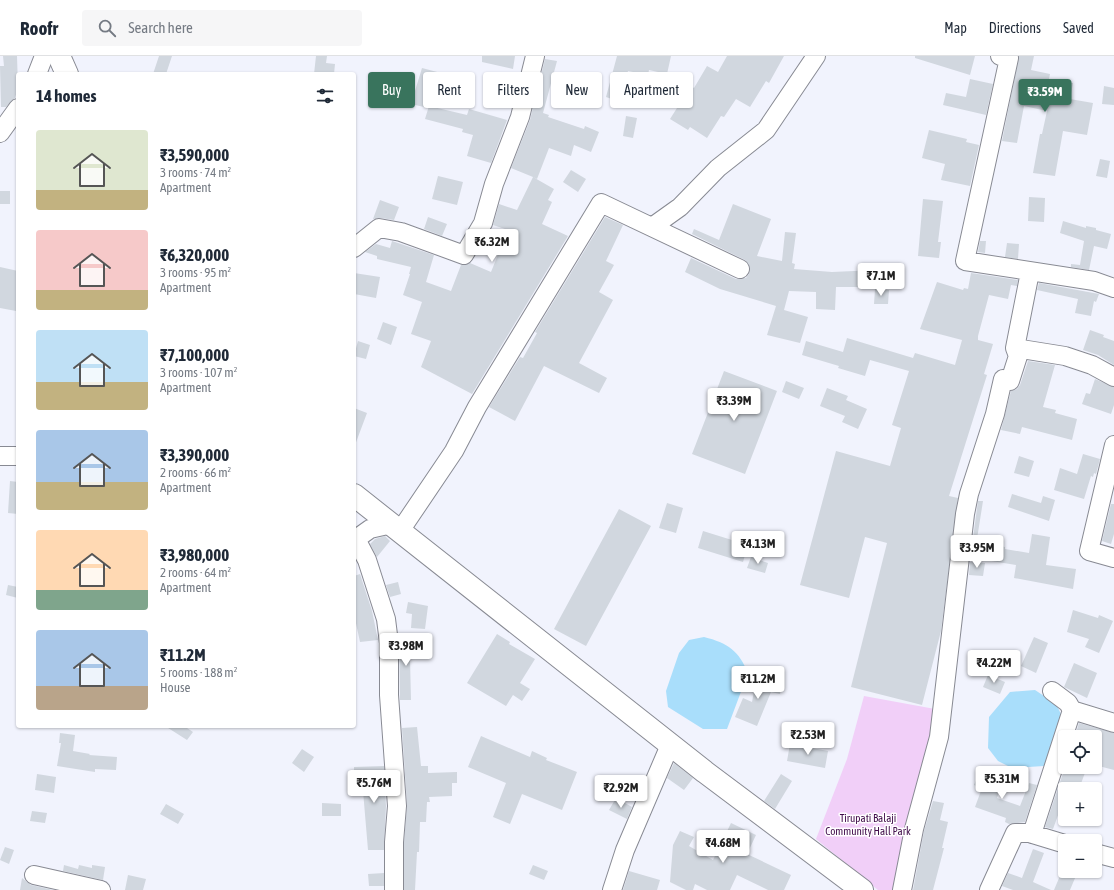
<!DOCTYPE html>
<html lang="en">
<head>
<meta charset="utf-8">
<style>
  body { margin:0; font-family:"Asap Condensed",sans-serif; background:#f6f6f7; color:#1f2937; height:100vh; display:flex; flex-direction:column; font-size:15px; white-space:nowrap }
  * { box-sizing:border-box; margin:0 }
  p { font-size:13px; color:#747a83 }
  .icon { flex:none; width:22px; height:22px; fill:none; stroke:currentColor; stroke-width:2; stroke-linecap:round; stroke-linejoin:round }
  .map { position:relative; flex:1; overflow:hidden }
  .details { position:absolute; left:16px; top:16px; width:340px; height:656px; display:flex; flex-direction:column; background:#fff; border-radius:4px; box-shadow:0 1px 3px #0004 }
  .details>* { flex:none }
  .guide { position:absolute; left:368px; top:16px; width:380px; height:36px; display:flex; gap:8px }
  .controls { position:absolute; left:1058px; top:674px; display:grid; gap:8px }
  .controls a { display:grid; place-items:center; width:44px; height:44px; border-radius:4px; background:#fff; box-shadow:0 1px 3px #0004; font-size:20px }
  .price { position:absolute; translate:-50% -34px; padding:0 9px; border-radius:4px; background:#fff; color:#222; font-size:13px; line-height:26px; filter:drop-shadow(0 1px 2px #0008) }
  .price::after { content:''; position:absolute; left:50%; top:24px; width:12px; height:9px; margin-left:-6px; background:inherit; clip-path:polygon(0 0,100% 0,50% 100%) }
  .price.current { background:#39745d; color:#fff }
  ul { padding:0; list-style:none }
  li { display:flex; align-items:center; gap:12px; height:100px; padding:0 20px }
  li span { display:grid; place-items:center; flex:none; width:112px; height:80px; border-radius:4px; color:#555 }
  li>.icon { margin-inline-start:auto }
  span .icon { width:48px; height:48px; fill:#fffc; stroke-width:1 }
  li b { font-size:17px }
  h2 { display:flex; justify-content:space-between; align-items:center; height:48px; padding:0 20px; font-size:17px }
  .tag { padding:0 14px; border-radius:4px; background:#fff; box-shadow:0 1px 3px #0004; font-size:14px; line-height:36px }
  .tag.current { background:#39745d; color:#fff }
  header { display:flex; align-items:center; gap:24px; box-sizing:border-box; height:56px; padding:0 20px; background:#fff; border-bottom:1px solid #e0e1e3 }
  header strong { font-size:19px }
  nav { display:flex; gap:22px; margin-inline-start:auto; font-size:14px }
  .search { width:280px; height:36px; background:#f6f6f7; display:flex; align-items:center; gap:10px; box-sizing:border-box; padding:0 14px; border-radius:4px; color:#747a83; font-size:15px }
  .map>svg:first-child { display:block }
  .green { fill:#f1cff8 }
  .water { fill:#a9defb }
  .building { fill:#d1d7df }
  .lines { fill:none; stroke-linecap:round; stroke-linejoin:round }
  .minor-casing { stroke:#888a93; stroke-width:20 }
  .major-casing { stroke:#888a93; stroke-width:24 }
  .minor { stroke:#fff; stroke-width:18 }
  .major { stroke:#fff; stroke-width:22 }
  .labels { text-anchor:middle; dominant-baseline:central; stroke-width:3; stroke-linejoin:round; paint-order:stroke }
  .park-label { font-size:11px; fill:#410d4b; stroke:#fff }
</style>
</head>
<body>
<header>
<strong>Roofr</strong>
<div class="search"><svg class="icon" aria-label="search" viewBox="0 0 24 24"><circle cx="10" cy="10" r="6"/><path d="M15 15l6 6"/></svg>Search here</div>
<nav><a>Map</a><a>Directions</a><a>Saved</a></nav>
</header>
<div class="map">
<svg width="1114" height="834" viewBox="0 0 1114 834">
  <rect width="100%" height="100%" fill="#f1f3fd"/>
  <path class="green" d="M864,640L935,653L934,682L896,834H878L816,783L847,703Z"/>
  <path class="water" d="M704,581C728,587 739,595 748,617L727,673H703L668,651L666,635L679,597L689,584Z
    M1035,634L1056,648L1063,662L1058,700L1044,710L1012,712L998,705L988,692L989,661L1010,636Z"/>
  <path class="building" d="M3,0H17L18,32L15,42L6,51H1L0,10H4Z
    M159,0H172L166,18H153Z
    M316,0H327L326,7L335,8L334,18H314Z
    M482,0H515L513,13L482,6Z
    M617,0H671L667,18L649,14L648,19L628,15L623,34L639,38L635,51L606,41Z
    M727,0H784L769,27L766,25L750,51L736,43L724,61L721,60L707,82L690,71L688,74L670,63L691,30L694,32L707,10L718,16Z
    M915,0H975L970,19L915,2Z
    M1019,0H1034L1031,14L1050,18L1049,23L1073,27L1070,43L1093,47L1087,79L1063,75L1055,120L1033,117L1040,78H1042L1047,55L1024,50L1017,87L1002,85Z
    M545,3L557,5L543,57L549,59L548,61L584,73L585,70L599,76L591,96L574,89L571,100L549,92L537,123L533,121L554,133L548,144L552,146L542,168L568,180L472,338L421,311L431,285L411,278L422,246L403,239L410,218H409L411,211L377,203V200L365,196L376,188L390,192L392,185L434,199L426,226L451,235L461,209L470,207L491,216L508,174L493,169L499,148L517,154L533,121L511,112L530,64Z
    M422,12L441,17L437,30L431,29L424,51L411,48Z
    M970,23L993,28L986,59L943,49L946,37L966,41Z
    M1104,30L1114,32V49L1102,48Z
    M429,50L467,59L469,53L507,64L491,107L467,100L473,79L462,76L463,73L425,63Z
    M626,60L637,62L633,82L623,80Z
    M929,74L967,83L966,86L979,89L970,130L941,124L945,108L922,102Z
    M1100,103L1110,105L1107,122L1096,120Z
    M571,114L586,123L578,136L563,126Z
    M438,120L463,126L457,149L432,143Z
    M0,135H10V148H0Z
    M1029,141L1045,142L1044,166L1028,165Z
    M923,143L943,145L938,186H941L939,202L918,200Z
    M380,144L399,151L394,164L381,162L373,163Z
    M733,148L771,163L757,200L782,205L785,176L796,177L792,207L795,208L794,213L832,216L876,214L877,231H836L835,254L816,253V236L789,235L784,254L808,261L800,287L767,279L776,250L720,233L685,216L691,202L736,223L746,222L749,218L750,212L745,204L692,178L694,173L719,184Z
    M428,161L447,168L442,180L424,173Z
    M605,161L623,169L606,205L614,209L599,236L613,244L579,307L607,322L599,337L544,310L515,365L489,351L520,301L523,302L537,277L535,276Z
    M1063,165L1086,172V170L1096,172V174L1111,178L1107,193L1094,190L1089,214L1071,211V208L1080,209L1084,185L1060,177Z
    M980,185H986L985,197L978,196Z
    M1007,187L1019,188L1018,203L1005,201Z
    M0,211L18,215V244L16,255L0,252Z
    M354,217L380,221L376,242L354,238Z
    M971,217L1018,224L1017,230L1011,229L1008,243L989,239L978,280V284L993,288L984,318L987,319L949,440L958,442L941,575L922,649L851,631L887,487L865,481L849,542L800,529L836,395L890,410L901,372L892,369L909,315L870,304L865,320L838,312L839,310L802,299L806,285L843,296L847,282L913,302L915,297L955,309L962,284L920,273L937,226L963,234L964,232L968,233Z
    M1039,227L1099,238L1096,246L1094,245L1091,260L1075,257L1078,243L1037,234Z
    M875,233L889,234L888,248H874Z
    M383,266L397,271L391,289L377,283Z
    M1090,274L1104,279L1103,281L1114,285V309L1098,299L1083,294Z
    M358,285L370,289L366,303L354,300Z
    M1028,305L1055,309L1043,351L1056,354L1055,357L1077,363L1072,384L1022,371L1020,378L1001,374L1011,335L1017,333L1020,329Z
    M724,315L777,335L745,418L692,398Z
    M1095,323L1114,331V349L1111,358L1082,348L1086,337L1090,338Z
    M786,325L804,332L799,343L782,336Z
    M827,332L848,340L846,344L867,353L858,373L842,366L845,360L820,350Z
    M354,352L367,357L355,389H354Z
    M1083,398L1100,403L1096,418L1094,417L1093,421L1091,420L1084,443L1054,434L1060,412L1077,418Z
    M1019,400L1034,405L1029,421L1014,417Z
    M10,425L18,426V458L8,457Z
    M1012,438L1041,447L1043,440L1055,444L1049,465L1008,451Z
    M978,445H983L977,483L973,482Z
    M667,447L683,452L676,477L659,472Z
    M1111,448H1114V478L1111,488L1102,485Z
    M619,453L651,470L586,590L554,573Z
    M703,475L748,489L743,506L698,492Z
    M1032,478L1050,481L1046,509L1076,513L1073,533L1014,522L1016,509L979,503L982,487L1005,491V493L1029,497Z
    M385,480L390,485L377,501L370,488L375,483Z
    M751,501L768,507L765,517L747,512Z
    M970,506L985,507L983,520L969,519Z
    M360,518L372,555L378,584L360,586L354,558V520Z
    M398,526L401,538L390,541L386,529Z
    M8,529L18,531V542L6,539Z
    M408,546L428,550L425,573L411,572L412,558L406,557Z
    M1073,554L1098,562L1099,559L1113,565L1099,597L1085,591L1089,583L1067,576Z
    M497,578L510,586L509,588L535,603L520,627L530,633L522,645L513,639L506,650L467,627Z
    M413,581L414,603H410L411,644H400L399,582Z
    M1034,581L1048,587L1036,617L1021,610Z
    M1074,607L1097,617L1087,642L1064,631Z
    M757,619L782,624L780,638L771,636L757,670L735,661L743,642L752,646Z
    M988,619L1005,626L1000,638L983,631Z
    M1079,667L1114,677V714L1095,709V681L1075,680Z
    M165,670H184L193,676L187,684Z
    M417,671L421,710H428V717L457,716V727H452V740L429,741L430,746H427L426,766H420L419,796H417L415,834H404V786L407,749L402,672Z
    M60,677L75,679L73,695L90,698L89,699L117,701L116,714L95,713V716L57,710L61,687H59Z
    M481,680L530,701L532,695L547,702L546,704L577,716L562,754L522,738L510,768L493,761L506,727L468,711Z
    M790,688L828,695L825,712L787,705Z
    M302,693L314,701L304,716L292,707Z
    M674,707L693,722L684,734L667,722Z
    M384,710L386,750L384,794H368L362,723H354V711Z
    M1065,711H1077L1086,714L1079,733H1065V740L1053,773L1045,771Z
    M980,715L1003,723L997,742L1020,750L1029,727L1037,729L1025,766L1009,768L1005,766L1006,762L975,751L982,732L974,729Z
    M37,718L56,721L54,737L35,734Z
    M781,718L792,725L775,753L764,745Z
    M616,742L632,751L627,763L609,754Z
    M933,745L944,747L940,764L948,766L942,792H944L933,834H913L924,775Z
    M322,747L341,748V760H322Z
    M166,748L184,758L178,768L160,758Z
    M32,755L47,757L45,767L30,765Z
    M731,767L756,779L747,798L791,819L784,834H768L737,819L730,834H707L695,828L693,834H686L670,826L673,789L680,775L694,781L689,790L713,804Z
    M5,791L14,794L9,808L0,804Z
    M1033,793L1044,797L1033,826L1051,834H1013L1002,830L1008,817L1022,822Z
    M64,809L78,813L79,809L92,812V809L105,811L103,824L63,815Z
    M533,809L548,815L544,824L529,818Z
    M629,815L660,824L657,834H623Z
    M1062,815H1078L1070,834H1054Z
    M384,817V830H369L368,818Z
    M128,819L146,823L143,834H125Z
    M22,822L31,829L53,834H20Z"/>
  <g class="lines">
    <g class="minor-casing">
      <path id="minor" d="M1000,0L1009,2L965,205L1094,225L1114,232
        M37,18L44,0
        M0,77L18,52
        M652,171L680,151L718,112L766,74L816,0
        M354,192L379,172L401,176L464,199L483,167L494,128L520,61L535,0
        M1015,292L1065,300L1092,309L1114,321
        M1114,389L1089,495L1114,502
        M0,400H18
        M392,468L370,473L356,483L367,504L386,563L389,587V639L397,750L394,786V834
        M400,475L454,395L477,351L601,147L740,213
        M1072,654L1114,667
        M1032,778L1072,654L1068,647L1052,635
        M1095,797L1114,802
        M34,819L101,834
        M612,834L625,794L670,689
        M902,834L914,773L939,681L965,458L969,438L995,358L1003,323L1010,325L1018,300L1015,292L1030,216
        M989,834L1015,777H1029L1065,788"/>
    </g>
    <g class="major-casing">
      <path id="major" d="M59,0L67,18
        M354,439L705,716L862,834"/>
    </g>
    <use href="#minor" class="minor"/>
    <use href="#major" class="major"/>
  </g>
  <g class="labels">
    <g class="park-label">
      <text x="868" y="762">Tirupati Balaji<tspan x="868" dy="13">Community Hall Park</tspan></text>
    </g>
  </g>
</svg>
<div class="controls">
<a><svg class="icon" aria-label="locate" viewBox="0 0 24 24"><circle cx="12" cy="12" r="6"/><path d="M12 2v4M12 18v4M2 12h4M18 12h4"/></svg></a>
<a>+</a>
<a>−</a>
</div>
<b class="price current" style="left:1045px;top:57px">₹3.59M</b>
<b class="price" style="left:492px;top:207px">₹6.32M</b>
<b class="price" style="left:881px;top:241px">₹7.1M</b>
<b class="price" style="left:734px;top:366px">₹3.39M</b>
<b class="price" style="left:758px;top:509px">₹4.13M</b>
<b class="price" style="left:977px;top:513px">₹3.95M</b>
<b class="price" style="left:406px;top:611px">₹3.98M</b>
<b class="price" style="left:994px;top:628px">₹4.22M</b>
<b class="price" style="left:758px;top:644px">₹11.2M</b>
<b class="price" style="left:808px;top:700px">₹2.53M</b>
<b class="price" style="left:1002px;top:744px">₹5.31M</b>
<b class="price" style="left:374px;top:748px">₹5.76M</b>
<b class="price" style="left:621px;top:753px">₹2.92M</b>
<b class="price" style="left:723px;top:808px">₹4.68M</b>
<div class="guide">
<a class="tag current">Buy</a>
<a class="tag">Rent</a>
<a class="tag">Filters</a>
<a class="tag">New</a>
<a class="tag">Apartment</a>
</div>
<section class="details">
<h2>14 homes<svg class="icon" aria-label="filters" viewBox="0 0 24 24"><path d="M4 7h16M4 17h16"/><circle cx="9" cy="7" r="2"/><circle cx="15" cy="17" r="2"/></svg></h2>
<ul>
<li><span style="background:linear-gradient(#dfe7d0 75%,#c2b280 0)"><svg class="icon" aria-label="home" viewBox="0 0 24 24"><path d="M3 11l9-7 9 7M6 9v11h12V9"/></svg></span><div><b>₹3,590,000</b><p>3 rooms · 74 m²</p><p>Apartment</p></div></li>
<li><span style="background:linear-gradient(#f6c9c9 75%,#c2b280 0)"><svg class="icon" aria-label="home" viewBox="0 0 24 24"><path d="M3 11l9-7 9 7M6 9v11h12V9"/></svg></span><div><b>₹6,320,000</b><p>3 rooms · 95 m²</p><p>Apartment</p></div></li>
<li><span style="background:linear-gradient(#bfe0f5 65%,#c2b280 0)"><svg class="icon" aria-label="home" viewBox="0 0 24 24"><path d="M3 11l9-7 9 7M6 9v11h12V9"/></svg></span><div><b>₹7,100,000</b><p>3 rooms · 107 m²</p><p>Apartment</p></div></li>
<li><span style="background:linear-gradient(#a9c7e8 65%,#c2b280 0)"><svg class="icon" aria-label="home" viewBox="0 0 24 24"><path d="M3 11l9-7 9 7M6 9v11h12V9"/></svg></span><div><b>₹3,390,000</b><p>2 rooms · 66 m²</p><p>Apartment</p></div></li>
<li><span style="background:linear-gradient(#ffd9b3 75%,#7fa58c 0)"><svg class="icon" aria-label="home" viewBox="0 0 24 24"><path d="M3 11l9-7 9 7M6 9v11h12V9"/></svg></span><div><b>₹3,980,000</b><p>2 rooms · 64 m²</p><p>Apartment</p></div></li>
<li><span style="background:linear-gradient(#a9c7e8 70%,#b9a48a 0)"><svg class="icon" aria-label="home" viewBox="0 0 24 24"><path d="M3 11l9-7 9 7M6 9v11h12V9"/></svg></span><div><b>₹11.2M</b><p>5 rooms · 188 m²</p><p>House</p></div></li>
</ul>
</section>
</div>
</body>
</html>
